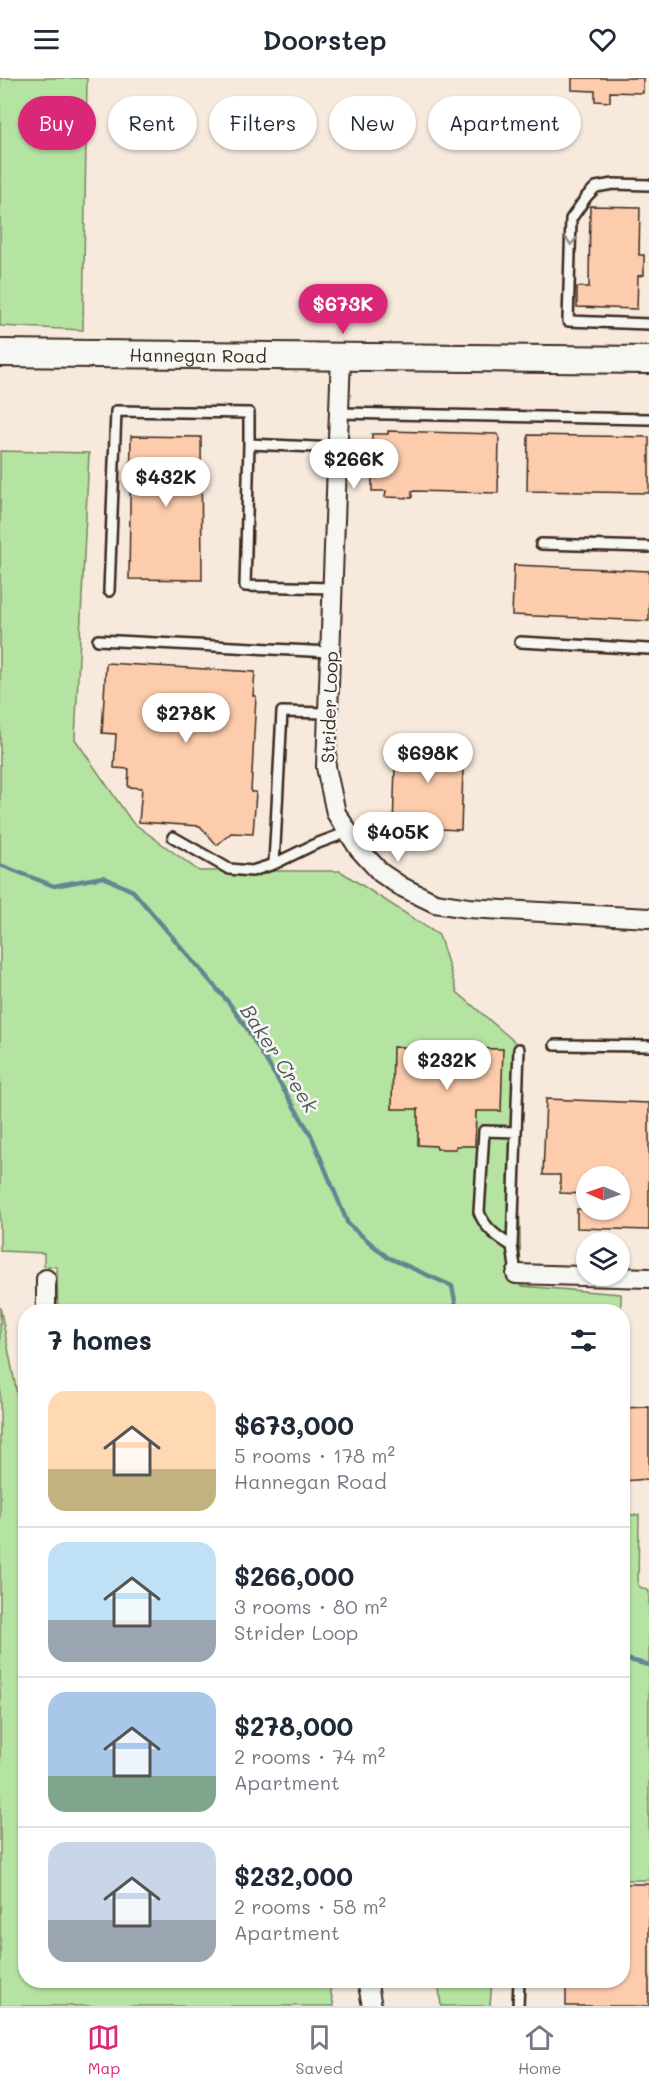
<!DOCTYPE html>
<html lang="en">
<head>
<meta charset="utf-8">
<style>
  body { margin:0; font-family:Mali,sans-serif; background:#f2f2f3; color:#1f2937; height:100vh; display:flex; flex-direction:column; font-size:22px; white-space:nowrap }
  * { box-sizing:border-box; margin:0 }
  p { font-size:20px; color:#747a83 }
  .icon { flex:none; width:33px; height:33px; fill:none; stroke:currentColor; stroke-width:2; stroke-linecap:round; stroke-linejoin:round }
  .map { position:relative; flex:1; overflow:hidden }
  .drawer { position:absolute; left:18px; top:1226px; width:612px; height:684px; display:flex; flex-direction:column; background:#fff; border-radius:24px; box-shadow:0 2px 4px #0004 }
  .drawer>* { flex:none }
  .hud { position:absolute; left:18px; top:18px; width:614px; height:54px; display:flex; gap:12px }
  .needle { width:39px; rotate:272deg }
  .controls { position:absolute; left:576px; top:1088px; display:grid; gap:12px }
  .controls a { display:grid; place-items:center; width:54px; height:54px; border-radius:50%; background:#fff; box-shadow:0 2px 4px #0004; font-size:30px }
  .price { position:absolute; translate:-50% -51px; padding:0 14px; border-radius:21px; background:#fff; color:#222; font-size:20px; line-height:39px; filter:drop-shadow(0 2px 3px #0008) }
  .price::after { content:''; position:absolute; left:50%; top:36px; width:18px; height:14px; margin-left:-9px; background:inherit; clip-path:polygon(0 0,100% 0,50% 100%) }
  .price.on { background:#db2777; color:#fff }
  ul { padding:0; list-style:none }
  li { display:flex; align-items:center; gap:18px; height:150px; padding:0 30px }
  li+li { border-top:2px solid #e0e1e3 }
  li span { display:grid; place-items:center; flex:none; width:168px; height:120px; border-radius:18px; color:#555 }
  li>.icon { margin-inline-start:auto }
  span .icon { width:72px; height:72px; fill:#fffc; stroke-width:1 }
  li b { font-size:26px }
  h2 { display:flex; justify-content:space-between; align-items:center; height:72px; padding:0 30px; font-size:26px }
  .pill { padding:0 21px; border-radius:27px; background:#fff; box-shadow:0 2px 4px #0004; font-size:21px; line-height:54px }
  .pill.on { background:#db2777; color:#fff }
  header { display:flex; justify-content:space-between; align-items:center; height:78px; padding:0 30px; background:#fff; font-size:27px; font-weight:600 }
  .tabs { display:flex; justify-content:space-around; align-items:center; height:84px; border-top:2px solid #e0e1e3; background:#fff; font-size:16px; color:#747a83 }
  .tabs a { display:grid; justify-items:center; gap:3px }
  .tabs .on { color:#db2777 }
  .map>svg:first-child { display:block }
  .green { fill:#b5e3a1; stroke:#788660; stroke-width:1.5 }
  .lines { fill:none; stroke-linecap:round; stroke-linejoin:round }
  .stream { stroke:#648692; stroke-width:4.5 }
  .building { fill:#fdccac; stroke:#3b2a1e; stroke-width:1.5 }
  .lane-casing { stroke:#3b2a1e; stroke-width:14 }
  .street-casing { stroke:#3b2a1e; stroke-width:22 }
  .secondary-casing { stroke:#3b2a1e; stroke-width:30 }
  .lane { stroke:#f6f6f2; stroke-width:9 }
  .street { stroke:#f6f6f2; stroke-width:18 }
  .secondary { stroke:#f6f6f2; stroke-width:26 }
  .oneway { stroke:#989088 }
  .labels { text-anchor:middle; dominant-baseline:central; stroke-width:5; stroke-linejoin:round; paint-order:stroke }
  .street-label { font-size:18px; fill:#3b2a1e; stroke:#f6f6f2 }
  .water-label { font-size:20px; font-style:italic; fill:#505858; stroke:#f6f6f2 }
</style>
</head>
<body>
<header><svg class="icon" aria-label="menu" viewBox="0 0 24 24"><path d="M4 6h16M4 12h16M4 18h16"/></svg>Doorstep<svg class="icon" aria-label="heart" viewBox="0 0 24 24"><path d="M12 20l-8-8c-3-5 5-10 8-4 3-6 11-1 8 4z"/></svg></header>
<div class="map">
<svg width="649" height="1928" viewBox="0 0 649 1928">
  <rect width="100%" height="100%" fill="#f8e9dd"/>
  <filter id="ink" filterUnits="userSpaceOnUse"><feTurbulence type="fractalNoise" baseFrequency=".0167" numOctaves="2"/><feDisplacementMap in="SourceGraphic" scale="12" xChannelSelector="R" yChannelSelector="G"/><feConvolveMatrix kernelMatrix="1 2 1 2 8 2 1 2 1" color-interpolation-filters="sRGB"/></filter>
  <g filter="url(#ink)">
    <path class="green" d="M0,0H87L83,252L0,248Z
      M0,373L89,375L75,661L132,744L199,793H340L439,857L457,914L516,965L521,1208L621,1216V1233H58L57,1189L44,1188V1175L0,1173Z
      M0,1229L18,1321L26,1333V1902H328L334,1928H0Z
      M622,1437H639L638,1508L649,1513V1802H623Z
      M438,1902H492L490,1928H441Z"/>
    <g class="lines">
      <path class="stream" d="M0,787L54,808L103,799L133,813L229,925L246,949L311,1057L348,1146L387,1179L452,1208L457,1233
        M622,1580L649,1587"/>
    </g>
    <path class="building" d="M572,0H643V15L610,14V24L595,23V13L572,12Z
      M590,128L640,129L639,177H644V197L638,198L637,231L577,229V209H589Z
      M388,353L496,356L499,358L498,415L412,413V420L385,419L386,413H372V356H388Z
      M528,357L649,359V415L527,413Z
      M131,358L201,359L202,502L129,501Z
      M514,487L649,493V543L512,537Z
      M106,585L255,594L253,618H256L251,714H256L253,756L231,755L217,767L200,748L139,744L142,710L128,709L129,691L114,690L116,656L102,655Z
      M396,660L464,663L461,752L393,749Z
      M393,969L503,971L501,1033H476L475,1068H456V1071H437L436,1068L418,1067V1031H392Z
      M546,1021L649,1025V1152L577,1150V1131H620V1098H586V1116L560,1115V1097H543Z
      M649,1329V1401L622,1403V1330Z
      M622,1806H649V1928H566V1902H622Z"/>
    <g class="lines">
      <g class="lane-casing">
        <path id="lane" d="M649,107L613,106L596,109L587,118L571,141L568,243L649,246
          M339,335L649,341
          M541,466L649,469
          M333,510L245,508L249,366L337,370
          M109,513L116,333L249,335V366
          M98,562L330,574
          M520,564L649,571
          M173,759L229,791L252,793L274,786L313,767L348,754
          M274,786L282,634L328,635
          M555,967L649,968
          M512,1168C498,1159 485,1151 479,1134L484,1053L516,1054
          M516,1196L512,1168L519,971
          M518,1928L519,1902"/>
      </g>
      <g class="street-casing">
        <path id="street" d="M341,278L326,689L336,735L359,771L381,795L402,809L435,825L468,830L649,840
          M516,1196L649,1200
          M46,1233V1201
          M367,1902L372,1928"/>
      </g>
      <g class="secondary-casing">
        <g id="secondary">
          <path id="s1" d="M0,275L649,282"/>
        </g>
      </g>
      <use href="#lane" class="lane"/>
      <use href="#street" class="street"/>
      <use href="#secondary" class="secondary"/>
    </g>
    <defs><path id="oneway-chevron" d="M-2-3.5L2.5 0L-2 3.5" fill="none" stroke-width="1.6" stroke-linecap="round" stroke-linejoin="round" transform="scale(1.5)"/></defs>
    <use class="oneway" href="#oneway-chevron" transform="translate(571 163) rotate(92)"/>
  </g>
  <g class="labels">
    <g class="street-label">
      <text stroke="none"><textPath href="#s1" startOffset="198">Hannegan Road</textPath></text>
      <text transform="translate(329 629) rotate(-88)">Strider Loop</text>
    </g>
    <g class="water-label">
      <text transform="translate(280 980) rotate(57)">Baker Creek</text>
    </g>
  </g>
</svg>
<div class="controls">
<a><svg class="needle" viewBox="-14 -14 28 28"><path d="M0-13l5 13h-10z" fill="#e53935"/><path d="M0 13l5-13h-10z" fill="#747a83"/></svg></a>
<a><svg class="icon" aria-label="layers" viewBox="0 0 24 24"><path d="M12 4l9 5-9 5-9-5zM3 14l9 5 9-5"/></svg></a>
</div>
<b class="price on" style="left:343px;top:257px">$673K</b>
<b class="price" style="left:354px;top:412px">$266K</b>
<b class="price" style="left:166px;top:430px">$432K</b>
<b class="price" style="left:186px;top:666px">$278K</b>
<b class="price" style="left:428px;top:706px">$698K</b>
<b class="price" style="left:398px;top:785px">$405K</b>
<b class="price" style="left:447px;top:1013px">$232K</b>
<div class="hud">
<a class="pill on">Buy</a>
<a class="pill">Rent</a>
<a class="pill">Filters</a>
<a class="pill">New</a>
<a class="pill">Apartment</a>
</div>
<section class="drawer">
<h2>7 homes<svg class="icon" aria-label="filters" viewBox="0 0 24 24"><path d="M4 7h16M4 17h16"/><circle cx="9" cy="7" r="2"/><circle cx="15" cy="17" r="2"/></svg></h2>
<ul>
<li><span style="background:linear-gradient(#ffd9b3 65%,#c2b280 0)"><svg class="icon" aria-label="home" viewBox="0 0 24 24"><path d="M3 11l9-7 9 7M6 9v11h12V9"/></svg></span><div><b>$673,000</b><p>5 rooms · 178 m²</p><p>Hannegan Road</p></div></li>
<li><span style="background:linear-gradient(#bfe0f5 65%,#9aa5b1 0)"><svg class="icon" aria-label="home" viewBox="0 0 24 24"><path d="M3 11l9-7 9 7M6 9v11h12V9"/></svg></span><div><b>$266,000</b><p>3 rooms · 80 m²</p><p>Strider Loop</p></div></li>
<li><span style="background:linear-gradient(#a9c7e8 70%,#7fa58c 0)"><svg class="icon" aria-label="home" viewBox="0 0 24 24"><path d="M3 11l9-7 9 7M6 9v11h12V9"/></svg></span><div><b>$278,000</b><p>2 rooms · 74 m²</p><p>Apartment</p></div></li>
<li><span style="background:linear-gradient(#c9d6e8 65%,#9aa5b1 0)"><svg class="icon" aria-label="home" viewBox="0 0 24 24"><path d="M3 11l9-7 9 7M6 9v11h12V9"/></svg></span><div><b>$232,000</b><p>2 rooms · 58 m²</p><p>Apartment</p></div></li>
</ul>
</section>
</div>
<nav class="tabs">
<a class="on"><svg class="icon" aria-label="map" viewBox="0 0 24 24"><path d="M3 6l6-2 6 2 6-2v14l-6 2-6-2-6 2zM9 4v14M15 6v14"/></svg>Map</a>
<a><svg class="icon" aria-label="saved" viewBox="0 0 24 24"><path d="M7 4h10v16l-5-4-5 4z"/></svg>Saved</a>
<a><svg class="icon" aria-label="home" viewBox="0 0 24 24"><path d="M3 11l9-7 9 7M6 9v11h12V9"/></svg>Home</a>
</nav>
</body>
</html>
